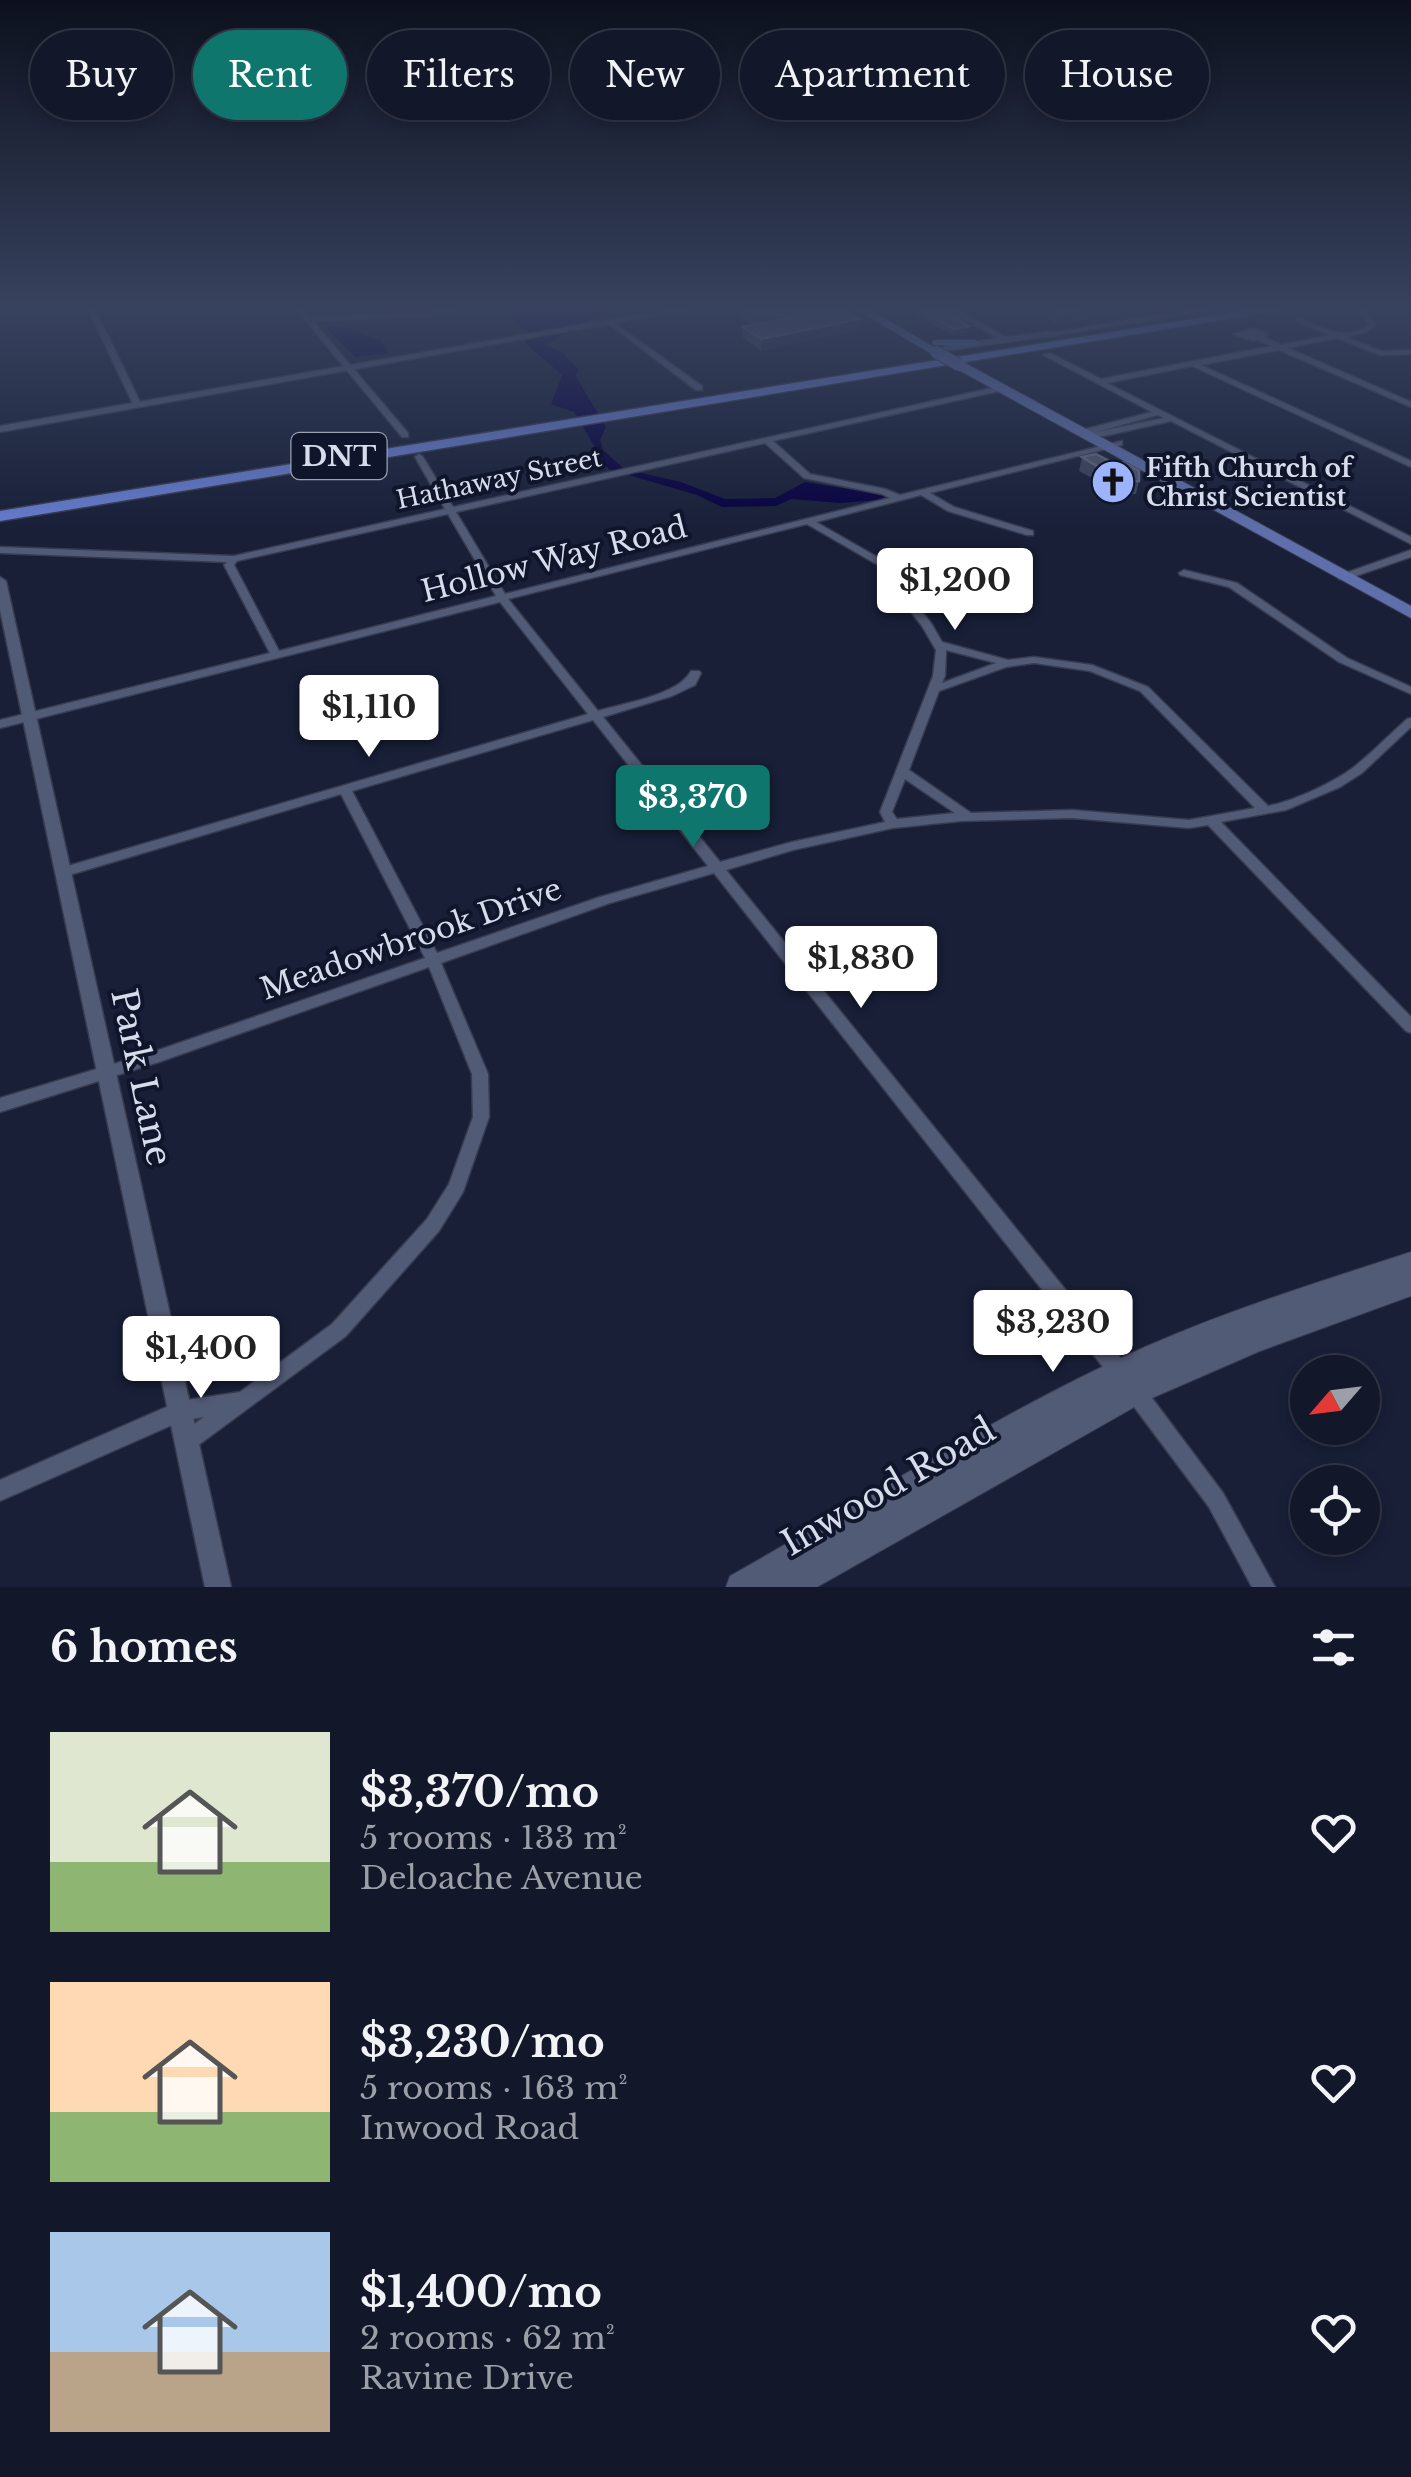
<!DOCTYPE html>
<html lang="en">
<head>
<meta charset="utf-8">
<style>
  body { margin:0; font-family:"Libre Baskerville",serif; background:#1f2435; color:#f1f3f6; height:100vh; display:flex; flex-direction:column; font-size:38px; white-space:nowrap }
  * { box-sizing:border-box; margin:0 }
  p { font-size:32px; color:#9c9fa8 }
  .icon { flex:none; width:55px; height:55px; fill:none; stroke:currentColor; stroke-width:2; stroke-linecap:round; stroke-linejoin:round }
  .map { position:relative; height:1587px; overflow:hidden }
  .sheet { display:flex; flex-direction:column; background:#121729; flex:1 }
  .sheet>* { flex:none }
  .banner { position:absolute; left:30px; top:30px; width:1352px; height:90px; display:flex; gap:20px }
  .needle { width:65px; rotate:242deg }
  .fabs { position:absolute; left:1290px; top:1355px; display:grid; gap:20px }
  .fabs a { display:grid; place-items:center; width:90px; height:90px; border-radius:50%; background:#121729; box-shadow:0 5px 15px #0003,0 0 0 2px #313646; font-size:50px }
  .price { position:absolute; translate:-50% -85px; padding:0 22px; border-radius:10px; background:#fff; color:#222; font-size:32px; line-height:65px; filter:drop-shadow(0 2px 5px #0008) }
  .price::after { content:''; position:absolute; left:50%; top:60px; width:30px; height:22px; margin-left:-15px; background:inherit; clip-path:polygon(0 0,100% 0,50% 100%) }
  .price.on { background:#0f766e; color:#fff }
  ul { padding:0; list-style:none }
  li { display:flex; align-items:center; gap:30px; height:250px; padding:0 50px }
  li span { display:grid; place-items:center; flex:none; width:280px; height:200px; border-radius:0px; color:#555 }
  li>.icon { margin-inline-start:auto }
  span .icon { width:120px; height:120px; fill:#fffc; stroke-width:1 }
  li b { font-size:42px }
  h2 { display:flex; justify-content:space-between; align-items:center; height:120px; padding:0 50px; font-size:42px }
  .tag { padding:0 35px; border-radius:45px; background:#121729; box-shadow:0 5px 15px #0003,0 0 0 2px #313646; font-size:35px; line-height:90px }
  .tag.on { background:#0f766e; color:#fff }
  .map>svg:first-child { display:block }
  .water { fill:#060040 }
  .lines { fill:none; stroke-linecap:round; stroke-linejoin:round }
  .minor-casing { stroke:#373b4f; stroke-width:3 }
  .tertiary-casing { stroke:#373b4f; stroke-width:3 }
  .secondary-casing { stroke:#373b4f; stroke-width:2 }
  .primary-casing { stroke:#373b4f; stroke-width:2 }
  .motorway-casing { stroke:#373b4f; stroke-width:3 }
  .minor { fill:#525b76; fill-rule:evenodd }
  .tertiary { fill:#525b76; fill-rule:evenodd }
  .secondary { fill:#525b76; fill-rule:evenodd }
  .primary { fill:#5e6fab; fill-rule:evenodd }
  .motorway { fill:#667cce; fill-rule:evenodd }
  .primary-bridge-casing { stroke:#373b4f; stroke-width:14; stroke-linecap:butt }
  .primary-bridge { stroke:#5e6fab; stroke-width:12 }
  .wall { fill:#3c435c }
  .shaded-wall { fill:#262e47 }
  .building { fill:#4c546b; stroke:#626980; stroke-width:2.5 }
  .labels { text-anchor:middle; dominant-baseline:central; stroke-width:8; stroke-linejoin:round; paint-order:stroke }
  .far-poi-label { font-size:25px; font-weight:bold; fill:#d6dcec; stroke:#0f162c; text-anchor:start }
  .far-street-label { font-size:25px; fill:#d6dcec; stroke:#0f162c }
  .shield { fill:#0f162c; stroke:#9aa1b2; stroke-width:2.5 }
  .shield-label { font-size:28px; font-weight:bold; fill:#d6dcec }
  .street-label { font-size:30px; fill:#d6dcec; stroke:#0f162c }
  .near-street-label { font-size:35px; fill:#d6dcec; stroke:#0f162c }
</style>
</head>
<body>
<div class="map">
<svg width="1411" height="1587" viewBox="0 0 1411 1587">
  <rect width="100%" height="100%" fill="#181f37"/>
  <path class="water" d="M513,309L605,311L545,345L562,352L579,370L575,375L606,427L600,440L603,450L624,469L681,482L725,499L775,498L805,482L902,498L841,503L791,499L776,506L722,507L697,495L608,469L574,412L551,404L562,375L526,344L527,334L509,314Z
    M335,325L382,341L388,353L355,357L325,327Z"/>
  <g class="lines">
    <g class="minor-casing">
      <path id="minor" d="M88,309H95L141,404L140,406L133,404Z
        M296,309H303L309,317L468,309L425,317L313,321L408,433V437H402Z
        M1364,309L1376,325L1366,332L1346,337L1381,351L1411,350V354L1380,355L1337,338L1288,348L1411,402V407L1279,350L1201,365L1411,461V467L1192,366L1107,383L1411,537V544L1171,421L1104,436H1083L1082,434L1086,429L1152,412L1043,355L1050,353L1101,379L1272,346L1257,340L1253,341L1233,334L1254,328L1267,333L1268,335L1264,337L1281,345L1330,335L1296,321L1295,320L1298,318C1323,327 1343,342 1369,325L1358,310ZM1158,415L1164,418L1096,432Z
        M609,322H613L702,386V390H696L609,324Z
        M1001,386H1004V390L773,441L810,474L885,489L900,495L1122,441V445L930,493L954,507L1033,531V535H1027L948,511L921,495L816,522L884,561L898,573L904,589L931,623L942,642L1008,660L1034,657L1092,665L1148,687L1268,806C1294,801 1333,783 1354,767C1373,752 1390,734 1407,719L1411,718V727L1362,773L1340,787L1286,810L1221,822L1411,1017V1033L1406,1031L1208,825L1189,828L1072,818L961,821L893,828L793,850L726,870L1128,1367L1131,1374L1128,1381L1121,1383L1114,1381L714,873L610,903L441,963L488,1074L489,1117L463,1192L439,1231L346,1336L193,1449L186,1452L179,1449L176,1442L179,1435L204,1417L181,1421L0,1501V1480L180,1401L240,1392L332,1324L427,1219L449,1184L473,1117L472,1074L429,967L159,1062L0,1112V1098L150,1053L425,958L341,794L66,876L59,871L61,868L588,714L500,602L0,728V720L270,653L224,565L227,562L0,553V547L234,556L445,509L415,457L419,454L423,457L453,507ZM765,443L804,478L882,494L890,498L505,594L456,512ZM448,514L496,596L279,651L234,565L237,561ZM807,524L878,565L889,576L894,590L922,626L936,650L933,676L880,812L885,822L792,842L720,862L603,717L672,696L695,685L701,673L699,671H691C679,695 624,703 598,711L508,599ZM946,650L996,663L942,683L945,676ZM1034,663L1090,671L1140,691L1255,808L1189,820L1072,810L971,813L909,770L939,691L1006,667ZM593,720L708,866L600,897L437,953L352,791ZM905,779L955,813L897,819L892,812Z
        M1184,570L1237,583L1347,658L1411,687V694L1339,662L1229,587L1180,575L1179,573Z
        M1133,1379L1140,1382L1223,1493L1275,1587H1252L1209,1507L1126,1396L1123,1389L1126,1382Z"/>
    </g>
    <g class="tertiary-casing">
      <path id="tertiary" d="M672,309H693L0,432V426Z
        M946,309H957L1011,340L1004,342Z
        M1193,309H1216L1048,337L1044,334Z
        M1411,550V557L1347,579H1339L1337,576Z
        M0,577L6,581L231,1587H205L0,610Z"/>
    </g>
    <g class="secondary-casing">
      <path id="secondary" d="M1048,331L1052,332V336L947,351L942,348L947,345Z
        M1411,1252V1296L1260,1351L1145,1401L817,1587H726L730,1576C867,1499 1001,1411 1145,1347C1231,1309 1322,1281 1411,1252Z"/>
    </g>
    <g class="primary-casing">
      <path id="primary" d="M855,309H869L942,352L932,354Z
        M937,340H975L981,343L975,346L933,345V341Z
        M955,362H963L1411,606V618L955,368Z"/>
    </g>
    <g class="motorway-casing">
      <path id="motorway" d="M1255,309H1287L0,521V511Z"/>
    </g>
    <use href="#minor" class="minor"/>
    <use href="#tertiary" class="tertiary"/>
    <use href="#secondary" class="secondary"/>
    <use href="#primary" class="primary"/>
    <use href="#motorway" class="motorway"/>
    <g class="primary-bridge-casing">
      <path id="primary-bridge" d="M936,352L959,365"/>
    </g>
    <use href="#primary-bridge" class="primary-bridge"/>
  </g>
  <path class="wall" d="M739,309H844L860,319L859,330L761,351L743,338V327L755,324H751L739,316Z
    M914,309H940L969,326L968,332L953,335L913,314Z
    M1029,309H1093L1091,318L1060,325Z
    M1082,457L1139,481L1136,494L1119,495L1093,484L1094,479L1079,471Z"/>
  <path class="shaded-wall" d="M1081,309H1093L1091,318L1060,325L1062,313Z
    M860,319L859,330L761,351V339Z
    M969,326L968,332L953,335L954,329Z"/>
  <path class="building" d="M746,309H844L860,319L761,339L743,327L791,318V315L752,313Z
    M916,309H940L969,326L954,329Z
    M1054,309H1081L1062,313Z
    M1096,454L1115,464L1123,462L1139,471V481L1122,482L1095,471L1100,468L1082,457Z"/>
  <linearGradient id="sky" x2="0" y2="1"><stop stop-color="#0d111e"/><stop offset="0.58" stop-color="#37425e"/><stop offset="1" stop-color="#37425e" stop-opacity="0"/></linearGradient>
  <rect width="1411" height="532" fill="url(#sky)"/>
  <defs>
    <g id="church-disc" transform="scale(2.25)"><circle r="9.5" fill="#9db4fd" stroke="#0f162c"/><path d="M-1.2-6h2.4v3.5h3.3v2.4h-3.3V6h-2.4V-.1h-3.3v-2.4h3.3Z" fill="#111"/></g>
  </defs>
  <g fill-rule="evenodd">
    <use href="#church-disc" x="1113" y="482"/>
  </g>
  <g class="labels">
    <g class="far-poi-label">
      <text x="1146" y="468">Fifth Church of<tspan x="1146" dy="29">Christ Scientist</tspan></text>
    </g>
    <g class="far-street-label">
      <text transform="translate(499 479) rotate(-12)">Hathaway Street</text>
    </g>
    <rect class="shield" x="291.5" y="433" width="95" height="46" rx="8"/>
    <g class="shield-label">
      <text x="339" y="456">DNT</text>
    </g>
    <g class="street-label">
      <text transform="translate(554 559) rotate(-14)">Hollow Way Road</text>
      <text transform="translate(411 939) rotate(-19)">Meadowbrook Drive</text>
    </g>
    <g class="near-street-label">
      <text transform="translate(142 1077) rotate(78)">Park Lane</text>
      <text transform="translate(888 1486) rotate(-30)">Inwood Road</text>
    </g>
  </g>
</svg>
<div class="fabs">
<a><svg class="needle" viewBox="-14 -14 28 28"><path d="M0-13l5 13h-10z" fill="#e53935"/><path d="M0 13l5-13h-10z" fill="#9c9fa8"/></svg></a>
<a><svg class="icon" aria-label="locate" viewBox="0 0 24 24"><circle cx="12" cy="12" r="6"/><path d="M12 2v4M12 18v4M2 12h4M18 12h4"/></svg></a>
</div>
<b class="price" style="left:955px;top:633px">$1,200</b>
<b class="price" style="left:369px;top:760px">$1,110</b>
<b class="price on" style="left:693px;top:850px">$3,370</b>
<b class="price" style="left:861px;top:1011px">$1,830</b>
<b class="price" style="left:1053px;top:1375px">$3,230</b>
<b class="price" style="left:201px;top:1401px">$1,400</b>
<div class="banner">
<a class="tag">Buy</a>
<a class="tag on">Rent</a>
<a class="tag">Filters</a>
<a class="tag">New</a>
<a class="tag">Apartment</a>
<a class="tag">House</a>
</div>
</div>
<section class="sheet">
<h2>6 homes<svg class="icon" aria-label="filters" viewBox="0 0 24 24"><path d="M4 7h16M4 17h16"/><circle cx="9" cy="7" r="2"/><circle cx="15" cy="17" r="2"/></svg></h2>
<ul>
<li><span style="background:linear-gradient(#dfe7d0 65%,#8fb573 0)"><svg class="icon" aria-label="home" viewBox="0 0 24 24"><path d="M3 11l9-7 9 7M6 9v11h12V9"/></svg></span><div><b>$3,370/mo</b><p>5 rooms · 133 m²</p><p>Deloache Avenue</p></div><svg class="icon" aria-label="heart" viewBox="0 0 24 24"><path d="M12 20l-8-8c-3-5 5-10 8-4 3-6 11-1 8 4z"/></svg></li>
<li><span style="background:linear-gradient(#ffd9b3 65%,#8fb573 0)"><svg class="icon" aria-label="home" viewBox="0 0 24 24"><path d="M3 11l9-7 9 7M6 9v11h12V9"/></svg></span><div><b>$3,230/mo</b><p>5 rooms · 163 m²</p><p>Inwood Road</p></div><svg class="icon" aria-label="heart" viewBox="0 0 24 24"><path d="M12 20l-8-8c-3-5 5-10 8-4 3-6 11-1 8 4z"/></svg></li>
<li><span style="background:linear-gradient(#a9c7e8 60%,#b9a48a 0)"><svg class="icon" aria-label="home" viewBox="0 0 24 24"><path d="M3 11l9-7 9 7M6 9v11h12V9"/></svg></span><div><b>$1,400/mo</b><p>2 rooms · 62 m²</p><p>Ravine Drive</p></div><svg class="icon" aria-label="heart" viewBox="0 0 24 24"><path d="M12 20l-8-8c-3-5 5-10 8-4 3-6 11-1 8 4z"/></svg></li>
</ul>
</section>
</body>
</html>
